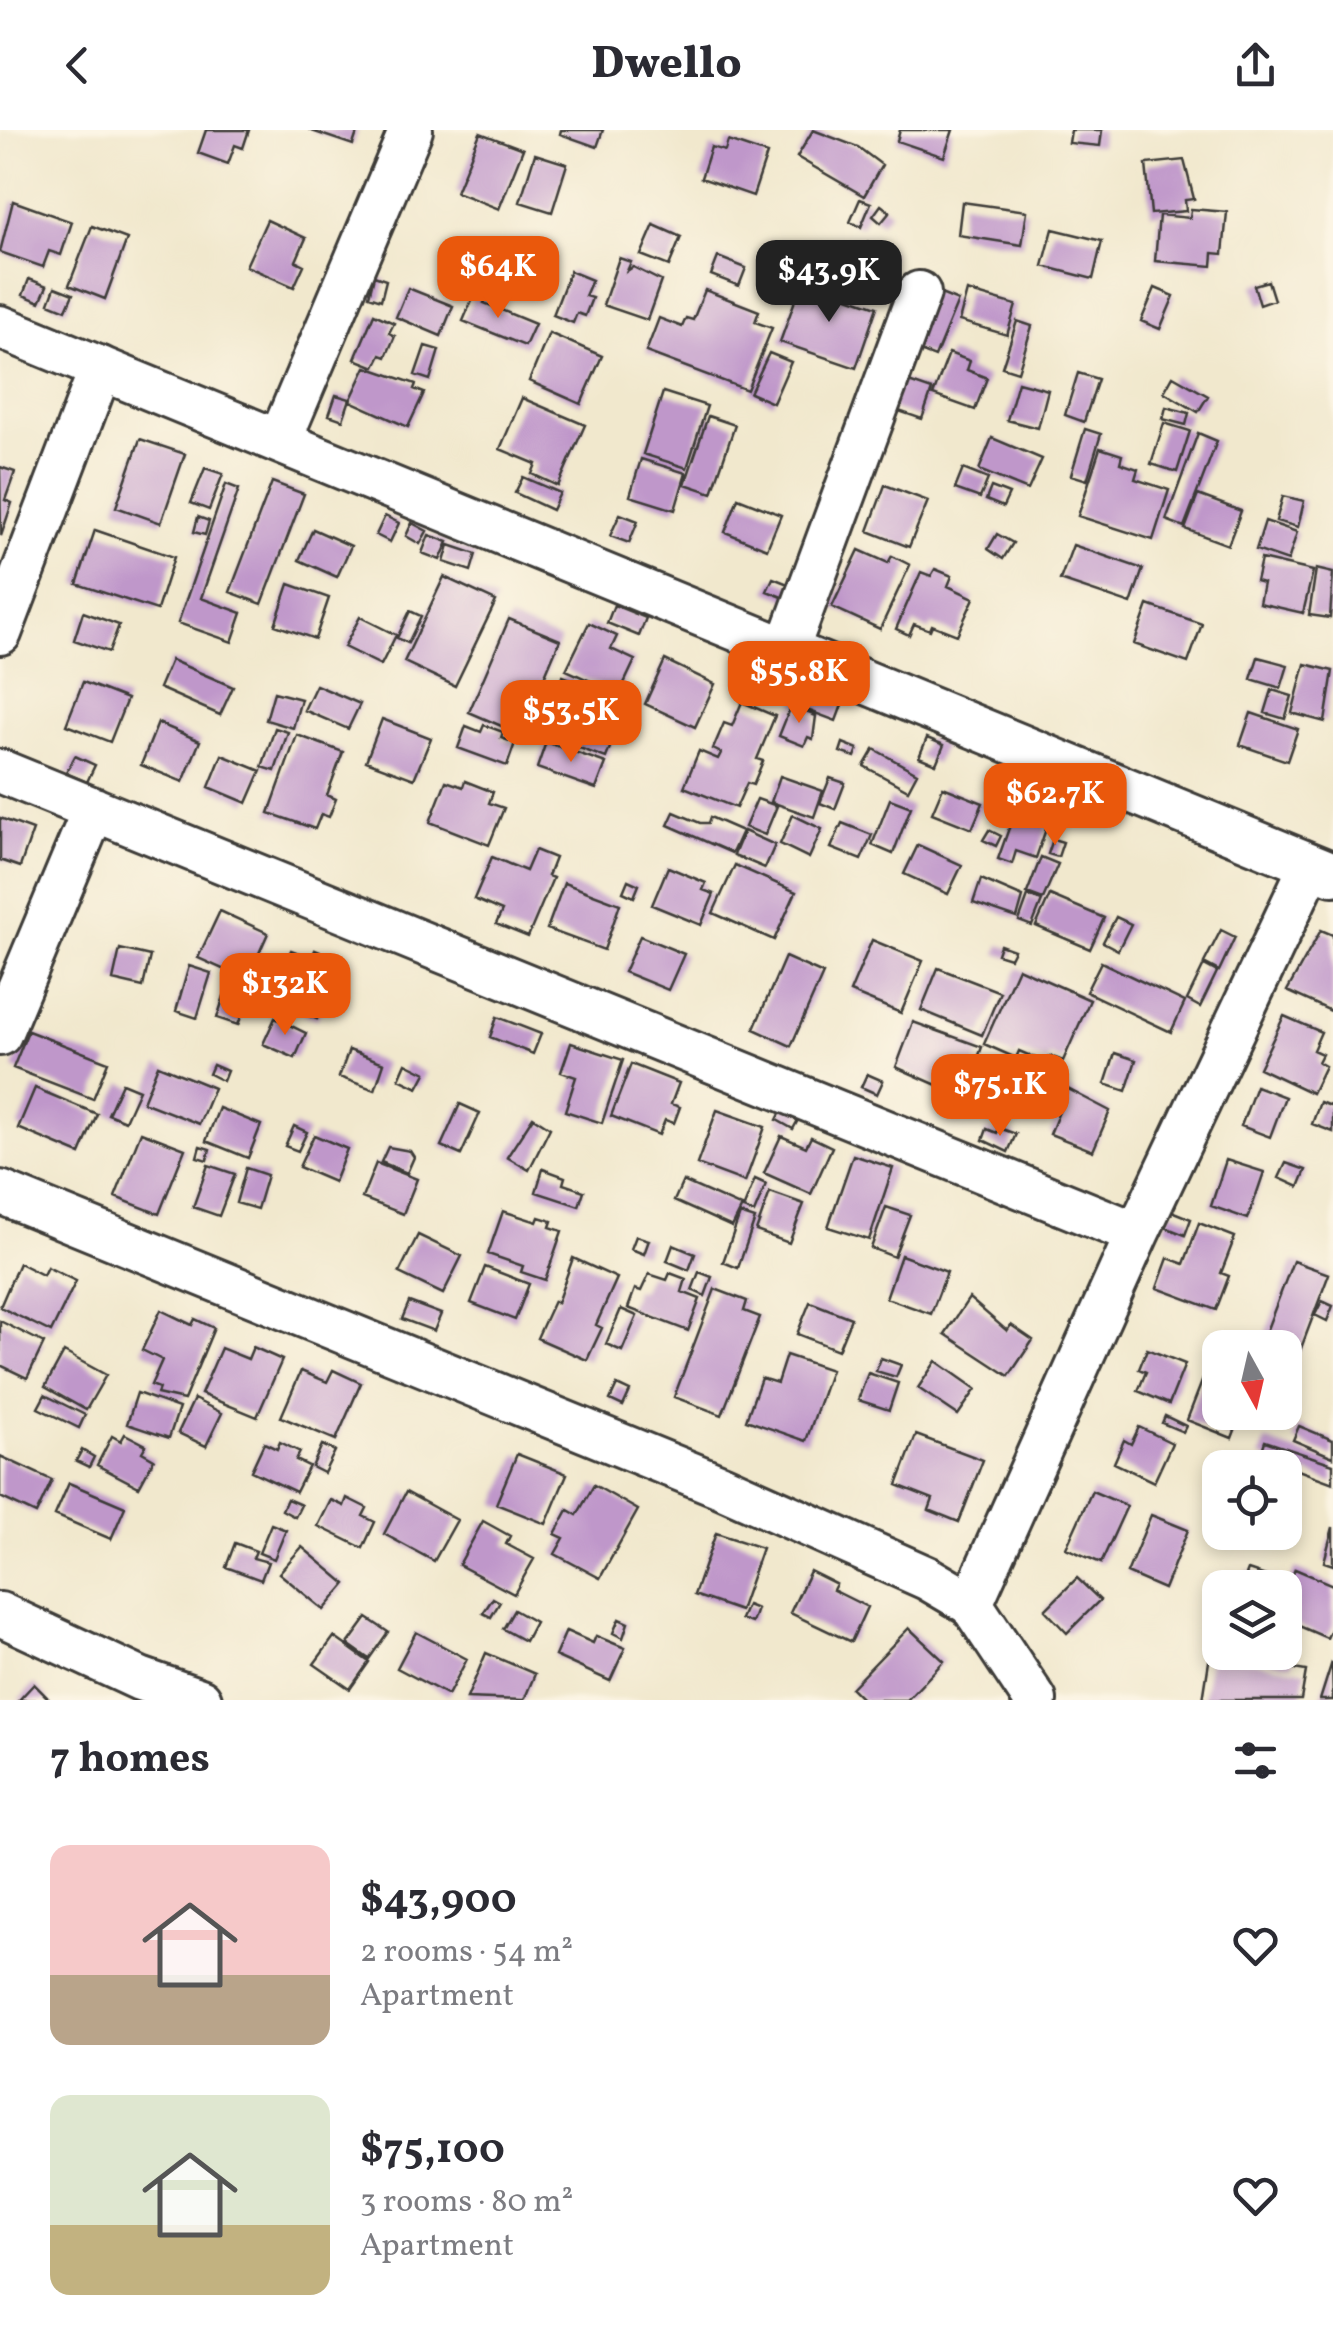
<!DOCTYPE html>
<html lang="en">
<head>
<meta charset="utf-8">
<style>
  body { margin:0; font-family:Vollkorn,serif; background:#f7f7f7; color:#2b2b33; height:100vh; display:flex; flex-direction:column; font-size:38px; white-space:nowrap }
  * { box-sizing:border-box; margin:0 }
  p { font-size:32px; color:#7c7c81 }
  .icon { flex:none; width:55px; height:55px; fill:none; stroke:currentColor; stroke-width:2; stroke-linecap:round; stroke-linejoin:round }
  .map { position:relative; height:1570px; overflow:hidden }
  .sheet { display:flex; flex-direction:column; background:#fff; flex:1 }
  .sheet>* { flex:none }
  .needle { width:65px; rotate:172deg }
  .controls { position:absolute; left:1202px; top:1200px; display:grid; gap:20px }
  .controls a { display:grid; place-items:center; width:100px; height:100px; border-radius:20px; background:#fff; box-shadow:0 5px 15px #0003; font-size:50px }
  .price { position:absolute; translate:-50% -85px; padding:0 22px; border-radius:20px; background:#ea580c; color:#fff; font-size:32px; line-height:65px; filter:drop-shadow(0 2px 5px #0008) }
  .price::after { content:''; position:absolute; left:50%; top:60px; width:30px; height:22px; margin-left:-15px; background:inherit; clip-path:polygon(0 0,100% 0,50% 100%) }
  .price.on { background:#222; color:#fff }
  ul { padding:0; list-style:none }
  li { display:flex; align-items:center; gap:30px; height:250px; padding:0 50px }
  li span { display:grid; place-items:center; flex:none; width:280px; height:200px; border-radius:20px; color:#555 }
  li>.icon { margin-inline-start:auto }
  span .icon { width:120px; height:120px; fill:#fffc; stroke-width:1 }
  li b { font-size:42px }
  h2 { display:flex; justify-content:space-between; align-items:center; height:120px; padding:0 50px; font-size:42px }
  header { display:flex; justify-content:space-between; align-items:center; height:130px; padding:0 50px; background:#fff; font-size:45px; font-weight:800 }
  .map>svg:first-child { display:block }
  .building { fill:#bf97ca }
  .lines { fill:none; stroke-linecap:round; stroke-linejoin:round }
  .minor-casing { stroke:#3c3b37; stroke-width:48 }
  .minor { stroke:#fff; stroke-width:42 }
</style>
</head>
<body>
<header><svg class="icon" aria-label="back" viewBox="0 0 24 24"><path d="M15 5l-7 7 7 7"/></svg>Dwello<svg class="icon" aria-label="share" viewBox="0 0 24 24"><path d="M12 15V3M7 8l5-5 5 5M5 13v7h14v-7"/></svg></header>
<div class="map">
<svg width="1333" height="1570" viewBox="0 0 1333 1570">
  <rect width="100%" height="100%" fill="#fcf5e5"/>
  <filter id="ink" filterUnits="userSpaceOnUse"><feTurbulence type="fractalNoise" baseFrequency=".01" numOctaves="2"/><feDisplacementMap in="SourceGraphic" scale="20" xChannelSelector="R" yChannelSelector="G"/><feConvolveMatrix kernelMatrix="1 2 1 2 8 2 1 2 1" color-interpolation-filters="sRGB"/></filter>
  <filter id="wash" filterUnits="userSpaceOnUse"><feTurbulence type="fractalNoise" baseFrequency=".0048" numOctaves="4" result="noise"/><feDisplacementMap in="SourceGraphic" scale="40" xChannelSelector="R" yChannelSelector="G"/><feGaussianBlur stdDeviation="2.25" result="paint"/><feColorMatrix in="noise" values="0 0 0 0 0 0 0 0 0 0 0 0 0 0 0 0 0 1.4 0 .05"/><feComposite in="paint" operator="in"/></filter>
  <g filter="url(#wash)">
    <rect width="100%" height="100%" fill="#f1e8cd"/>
    <g id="blocks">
      <path class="building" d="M206,0H249L243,18L235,15L228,34L198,23Z
        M309,0H358L353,15Z
        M561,0H603L597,17L560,4Z
        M813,0L858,17L882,35L864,66L797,27Z
        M900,0H953L944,27L897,11Z
        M1071,0H1102L1100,16L1069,13Z
        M480,3L523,19L499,79L456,62Z
        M728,11L767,24L753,66L701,48L711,17L725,21Z
        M535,24L567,34L552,82L520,72Z
        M1184,30L1194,69L1185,70L1186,81L1151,84L1146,34Z
        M860,69L871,73L861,97L850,92Z
        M13,71L72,92L61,125L49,121L43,137L0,122Z
        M962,72L1027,81L1022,115L958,105Z
        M881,75L890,82L881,93L873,86Z
        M1191,79L1227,82L1223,124L1213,123L1212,136L1155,131L1159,85L1190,88Z
        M267,90L306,108L296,131L304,135L294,157L246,136Z
        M654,95L681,107L669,136L641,125Z
        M92,96L127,109L105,169L69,155Z
        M1053,99L1102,111L1093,149L1043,136Z
        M868,112L893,123L882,149L857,138Z
        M718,127L746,138L739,156L711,145Z
        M619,128L631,132L627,141L633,137L661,151L647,190L603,175Z
        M570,141L592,150L585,166L592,168L585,186L577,183L573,193L553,185Z
        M374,146L386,150L381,170L369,166Z
        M29,149L47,156L40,172L23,165Z
        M802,151L877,177L856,238L780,212Z
        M1268,151L1274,170L1260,175L1254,155Z
        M55,157L73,164L66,180L49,173Z
        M408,158L453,176L441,206L396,187Z
        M926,158L958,171L935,227L902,214Z
        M1155,158L1174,166L1160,199L1141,191Z
        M705,160L759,181L755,192L772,198L747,260L646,222L659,188L682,197L686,188L693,190Z
        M967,161L1016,175L1007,205L959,191Z
        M475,163L487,168L484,173L535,194L525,216L463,191Z
        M374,184L394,193L389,203L395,206L386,227L381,225L375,237L355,229Z
        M1017,191L1032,196L1018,242L1002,237Z
        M549,203L602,226L581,274L529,251Z
        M425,216L439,220L430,250L415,245Z
        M769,223L791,232L773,273L750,263Z
        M949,223L970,231L967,240L987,248L975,280L933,265Z
        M366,237L416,254L414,259L424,263L408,297L350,271Z
        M1078,243L1098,249L1084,292L1065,285Z
        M1173,246L1208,266L1198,282L1164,262Z
        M900,249L932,260L922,289L890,278Z
        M1018,252L1048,260L1038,298L1007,290Z
        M663,262L707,276L687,338L643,324Z
        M336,265L350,269L343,290L329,285Z
        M522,268L585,295L558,356L532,344L536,334L500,319Z
        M1166,277L1189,283L1186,295L1163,289Z
        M708,286L735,295L712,363L685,354Z
        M1164,293L1190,301L1177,342L1151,334Z
        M1085,299L1101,304L1087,350L1071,345Z
        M1198,303L1217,311L1184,397L1166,390Z
        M992,308L1042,329L1028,360L979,340Z
        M140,309L185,324L161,393L116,377Z
        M1100,318L1122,325L1120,333L1138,339L1135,349L1169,360L1153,410L1078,386Z
        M641,329L686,343L675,380L630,366Z
        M0,337L15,342L5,370L12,373L1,406Z
        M205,338L223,344L209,380L191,373Z
        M963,339L988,349L980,368L955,359Z
        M523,347L560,363L552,380L515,363Z
        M272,352L304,364L262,474L230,462Z
        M226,354L239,359L201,468L242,483L232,512L178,493Z
        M885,355L928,371L909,417L868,401Z
        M991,357L1009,364L1003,377L986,370Z
        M1198,365L1241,381L1228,415L1185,399Z
        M1283,366L1304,371L1298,397L1276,391Z
        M738,368L781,385L767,419L725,402Z
        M620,384L638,391L629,413L610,406Z
        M385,386L399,393L390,412L376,405Z
        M198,387L209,391L205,405L194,402Z
        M1265,391L1297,402L1288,431L1256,420Z
        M412,393L427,401L420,414L406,406Z
        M313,399L351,416L337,447L299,430Z
        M95,400L174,427L157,480L77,454Z
        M997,404L1013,413L1003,429L988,419Z
        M429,405L448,412L440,430L422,423Z
        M449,415L476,424L471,441L444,432Z
        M1073,415L1143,439L1131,474L1060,450Z
        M859,420L888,433L892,426L910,435L880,499L832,477Z
        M1261,429L1313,441L1303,483L1259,473L1263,453L1256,451Z
        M935,439L952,446L948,456L974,468L957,505L932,495L930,500L914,494L909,505L896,499L921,442L931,446Z
        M1316,439L1333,443L1330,488L1309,485Z
        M444,447L496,471L455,556L404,532Z
        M773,448L798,458L792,471L767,461Z
        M289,454L329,468L315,509L275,495Z
        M614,475L646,488L639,506L607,493Z
        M1148,475L1202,494L1188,533L1134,514Z
        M410,481L421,486L408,513L397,508Z
        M83,482L119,495L109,522L74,510Z
        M360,487L396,505L381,535L344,517Z
        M509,489L560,510L520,604L469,582Z
        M589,493L617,506L611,519L635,530L619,564L566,540Z
        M1258,527L1288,535L1281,558L1251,549Z
        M171,530L233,557L220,585L159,558Z
        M665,530L715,554L695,597L645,574Z
        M1305,534L1333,541L1325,592L1292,583Z
        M563,546L589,556L579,582L553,572Z
        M83,552L127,569L110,612L66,595Z
        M316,555L360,574L348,599L304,580Z
        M801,559L842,575L836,591L794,575Z
        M1272,560L1292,566L1285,589L1265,583Z
        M274,562L301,569L293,598L266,590Z
        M603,563L630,573L620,599L593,589Z
        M742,572L775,586L757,629L763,631L753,655L747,653L736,678L684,657L699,621L718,629L721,623L713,619L724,593L732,596Z
        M791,576L816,586L813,609L808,607L804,616L779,606Z
        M557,580L616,602L606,628L547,606Z
        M1251,583L1298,599L1287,631L1240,615Z
        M382,589L431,608L414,649L366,631Z
        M158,593L200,611L183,652L141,635Z
        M484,595L503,602L501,608L515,613L507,636L458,618L466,596L481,602Z
        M275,598L288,602L275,641L262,637Z
        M297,605L343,622L327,665L336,669L329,687L321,684L315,699L269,683Z
        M927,608L944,615L936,634L919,627Z
        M546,612L606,633L596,659L537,638Z
        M843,613L858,619L855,627L840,622Z
        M874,619L917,643L908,660L864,636Z
        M222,625L261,641L247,673L209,657Z
        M75,626L95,635L87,652L66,643Z
        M780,646L823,661L814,687L771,672Z
        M1011,647L1058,665L1050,686L1005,663Z
        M830,648L845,653L835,679L820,673Z
        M446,651L463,657L465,651L493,662L489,673L504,678L489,715L430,692Z
        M943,657L983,673L972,699L932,683Z
        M757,669L777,676L765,705L745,697Z
        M890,669L911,677L893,724L872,715Z
        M674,682L700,693H708L710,687L742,701L732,723L668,695Z
        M1014,684L1047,696L1036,728L1016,721L1012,734L998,729Z
        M793,685L822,699L809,728L780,714Z
        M0,688L33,700L20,737L0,730Z
        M842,693L872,705L861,730L831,718Z
        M989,700L1001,706L996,716L983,710Z
        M744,701L775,715L765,738L734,725Z
        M1053,709L1063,712L1058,727L1048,724Z
        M918,715L962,735L948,764L904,744Z
        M535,720L555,728L548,746L553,748L528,807L496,794L502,781L474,769L492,727L526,741Z
        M1041,727L1058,734L1043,769L1027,763Z
        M735,735L796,762L774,810L713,783Z
        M668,737L706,753L703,760L714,764L701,795L652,775Z
        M981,749L1023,767L1017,788L973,773Z
        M628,750L639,755L634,767L623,762Z
        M564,753L620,774L604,820L547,799Z
        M1050,765L1104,788L1090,819L1036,796Z
        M1028,766L1042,771L1032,796L1019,791Z
        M220,781L268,803L247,850L198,828Z
        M1116,787L1131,794L1118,820L1103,812Z
        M1221,800L1235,807L1219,841L1204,833Z
        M1321,800L1333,805V882L1287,861Z
        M640,806L684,824L668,860L624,842Z
        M872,810L923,831L901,883L850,862Z
        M1000,815L1014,820L1010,828L997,824Z
        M120,819L150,826L143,857L113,850Z
        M291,820L312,828L315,820L340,830L317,889L271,870Z
        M785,827L823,844L791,916L754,899Z
        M1101,832L1185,872L1171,902L1086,862Z
        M1204,835L1217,842L1200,877L1187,870Z
        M189,836L211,843L197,888L176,881Z
        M938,838L1000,862L982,905L921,880Z
        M1018,838L1090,870L1063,931L1050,926L1047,933L1019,921L1016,928L984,914Z
        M224,866L246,874L238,895L217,888Z
        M1284,886L1321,902L1313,920L1322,924L1318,932L1325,936L1312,963L1259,938Z
        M497,887L541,904L533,924L490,907Z
        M275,888L306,903L295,928L263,914Z
        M913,892L982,917L964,967L896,937Z
        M28,901L108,932L93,969L13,938Z
        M571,913L623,930L602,993L565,981L576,947L561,942Z
        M349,920L384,933L375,960L339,947Z
        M1115,923L1136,930L1126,961L1105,954Z
        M406,933L426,943L418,958L399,949Z
        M631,934L679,953L671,974L680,977L674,993L665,990L659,1005L611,986Z
        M158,935L214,958L199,994L143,972Z
        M213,935L227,941L223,951L209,944Z
        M867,944L883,951L877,964L861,957Z
        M122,953L139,960L125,991L108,984Z
        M1256,956L1285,967L1270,1007L1241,996Z
        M35,958L97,984L80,1024L18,998Z
        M1068,959L1110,981L1093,1021L1050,1004Z
        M786,972L803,981L793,999L777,990Z
        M1320,972L1333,977V1002L1312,994Z
        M460,974L480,983L461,1025L441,1016Z
        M219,978L261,995L248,1028L206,1011Z
        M717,980L765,997L745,1052L697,1034Z
        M533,987L550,998L529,1040L507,1027Z
        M294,996L307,1002L298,1021L285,1016Z
        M999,998L1016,1004L1008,1022L983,1010L987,999L997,1003Z
        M141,1002L185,1019L159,1084L115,1067Z
        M314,1005L347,1019L334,1052L299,1037Z
        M781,1006L806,1017L811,1007L832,1017L811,1064L764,1043Z
        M200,1016L210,1019L207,1030L197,1027Z
        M388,1017L410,1021L414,1027L407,1043L381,1032Z
        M853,1025L893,1038L869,1110L828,1097Z
        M1226,1030L1264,1042L1248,1089L1211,1076Z
        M376,1033L417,1049L403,1084L362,1068Z
        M1286,1033L1306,1040L1299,1057L1279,1048Z
        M208,1035L235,1044L219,1086L193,1077Z
        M246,1038L267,1045L257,1079L236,1073Z
        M543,1039L565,1047L563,1054L584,1061L579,1076L536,1062Z
        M755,1049L766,1054L754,1083L743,1079Z
        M683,1051L742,1077L732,1097L674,1071Z
        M770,1062L804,1074L789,1113L756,1101Z
        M886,1077L910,1085L894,1127L871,1118Z
        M503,1081L537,1092L539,1087L552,1091L550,1097L562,1101L545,1150L521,1142L523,1136L488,1124Z
        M1171,1081L1191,1089L1185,1105L1165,1097Z
        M740,1084L755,1089L738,1138L723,1132Z
        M1199,1093L1235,1107L1221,1143L1229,1146L1216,1180L1157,1158L1168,1128L1184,1134Z
        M418,1105L462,1126L443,1164L399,1143Z
        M636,1106L649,1110L644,1124L631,1119Z
        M673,1115L695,1124L689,1140L667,1131Z
        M901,1125L947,1142L931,1184L886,1168Z
        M573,1128L617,1148L596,1195L602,1198L587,1230L537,1208L554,1171L557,1173Z
        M1293,1131L1329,1144L1300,1221L1264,1207Z
        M19,1133L43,1145L47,1137L76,1151L51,1202L0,1177Z
        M485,1137L529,1154L515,1190L471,1173Z
        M699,1142L712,1147L705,1166L692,1160Z
        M670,1143L686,1149L682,1162L700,1169L688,1201L628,1178L635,1159L641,1161L649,1144L667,1150Z
        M715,1159L747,1171L744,1181L760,1187L722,1285L674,1267Z
        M969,1168L1007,1201L1011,1195L1033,1210L1009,1246L945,1204Z
        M1322,1171L1333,1176L1327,1191L1315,1185Z
        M409,1172L441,1184L434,1201L402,1189Z
        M810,1172L851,1188L838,1220L797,1204Z
        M621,1179L637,1186L622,1221L606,1214Z
        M161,1180L192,1195L195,1189L214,1198L184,1270L157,1264L159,1258L151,1255L162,1230L142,1220Z
        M0,1191L44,1213L27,1248L0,1235Z
        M253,1217L282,1230L257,1287L201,1264L221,1218L248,1229Z
        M1147,1219L1185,1234L1169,1274L1138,1261L1146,1242L1139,1239Z
        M64,1222L106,1245L86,1280L45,1257Z
        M786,1225L831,1240L806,1311L746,1290L761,1248L777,1253Z
        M881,1228L901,1235L896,1247L876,1241Z
        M936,1231L976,1259L958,1285L918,1258Z
        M1210,1231L1220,1235V1282H1242L1232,1308L1187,1290Z
        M333,1240L361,1253L336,1310L281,1287L301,1241L327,1252Z
        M868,1243L898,1253L889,1280L858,1270Z
        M1285,1245L1295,1249L1291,1260L1285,1257Z
        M617,1255L630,1261L623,1276L610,1270Z
        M137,1263L179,1278L169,1308L127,1294Z
        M45,1265L85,1285L79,1298L38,1278Z
        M194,1269L222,1283L206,1316L178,1303Z
        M1165,1286L1186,1296L1183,1302L1162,1293Z
        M1299,1296L1333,1310V1327L1293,1310Z
        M1139,1297L1172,1313L1154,1352L1114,1333L1124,1310L1131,1314Z
        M125,1304L146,1315L142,1322L154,1329L139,1357L97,1335L112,1306L121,1311Z
        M916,1305L983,1330L959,1392L929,1380L933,1369L897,1355Z
        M1265,1311L1333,1334V1353L1260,1326Z
        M280,1312L300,1322L296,1330L309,1336L296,1362L251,1341L264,1313L277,1319Z
        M322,1315L335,1321L324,1343L312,1337Z
        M82,1320L94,1327L89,1337L76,1331Z
        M517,1324L567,1344L546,1394L496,1374Z
        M0,1326L52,1350L36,1384L0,1367Z
        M69,1353L125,1377L111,1409L55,1385Z
        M594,1355L638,1380L600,1448L555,1424L564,1408L555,1404L568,1380L577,1385Z
        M1092,1361L1127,1376L1101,1433L1066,1418Z
        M406,1362L457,1390L434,1431L384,1404Z
        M347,1368L367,1378L363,1386L375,1392L363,1418L318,1396L331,1370L344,1376Z
        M287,1369L301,1375L295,1387L282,1380Z
        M1151,1385L1188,1400L1164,1459L1127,1443Z
        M483,1391L510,1406L506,1414L534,1429L514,1464L459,1435Z
        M271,1394L286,1400L274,1429L259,1423Z
        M1333,1397V1435L1324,1432Z
        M716,1403L762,1418L740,1481L694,1465Z
        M235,1413L256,1421L253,1428L268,1432L261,1450L226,1437Z
        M302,1417L346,1454L324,1480L279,1443Z
        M1295,1439L1333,1455V1495L1327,1508L1285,1490V1463Z
        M1248,1440L1272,1448L1269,1458H1241Z
        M810,1441L836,1454L833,1460L867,1477L851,1512L790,1483Z
        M1077,1448L1100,1470L1067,1503L1045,1480Z
        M493,1468L500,1472L491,1487L483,1483Z
        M747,1475L757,1479L752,1493L741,1489Z
        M514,1480L535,1492L525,1511L503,1499Z
        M367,1488L388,1502L369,1529L348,1514Z
        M619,1489L628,1493L623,1508L613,1503Z
        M909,1498L944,1531L907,1570H863L851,1558Z
        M566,1501L593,1513L596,1506L625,1518L610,1551L555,1526Z
        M416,1502L467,1529L448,1565L397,1538Z
        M1211,1502L1220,1505V1523L1206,1520Z
        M334,1507L369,1532L350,1559L314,1534Z
        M1285,1520L1294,1522L1292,1535L1271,1532L1273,1522Z
        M486,1523L535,1544L524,1570L467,1568Z
        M1210,1525L1306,1541L1301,1570H1203Z
        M1332,1532L1333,1570H1320Z
        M34,1554L50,1570H19Z"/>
    </g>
  </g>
  <g filter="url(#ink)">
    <use href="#blocks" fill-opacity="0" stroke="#3c3b37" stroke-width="2.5"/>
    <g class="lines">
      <g class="minor-casing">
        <path id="minor" d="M0,197L1333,744
          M280,310L411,0
          M0,503L101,238
          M787,520L919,163
          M0,641L1137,1104
          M0,904L94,679
          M0,1062L721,1356L927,1448L971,1474L1035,1570
          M971,1474L1137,1104L1311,735
          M0,1484L140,1549L200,1570"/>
      </g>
      <use href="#minor" class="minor"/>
    </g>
  </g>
</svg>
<div class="controls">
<a><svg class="needle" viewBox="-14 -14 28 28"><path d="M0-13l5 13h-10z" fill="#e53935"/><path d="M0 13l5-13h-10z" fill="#7c7c81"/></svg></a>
<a><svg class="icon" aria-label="locate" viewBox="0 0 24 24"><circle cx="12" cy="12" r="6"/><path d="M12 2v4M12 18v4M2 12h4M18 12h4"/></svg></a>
<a><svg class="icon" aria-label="layers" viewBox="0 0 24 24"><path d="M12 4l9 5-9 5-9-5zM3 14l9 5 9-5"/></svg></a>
</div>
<b class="price" style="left:498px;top:191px">$64K</b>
<b class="price on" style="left:829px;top:195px">$43.9K</b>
<b class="price" style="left:799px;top:596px">$55.8K</b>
<b class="price" style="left:571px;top:635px">$53.5K</b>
<b class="price" style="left:1055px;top:718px">$62.7K</b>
<b class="price" style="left:285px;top:908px">$132K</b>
<b class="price" style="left:1000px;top:1009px">$75.1K</b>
</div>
<section class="sheet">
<h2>7 homes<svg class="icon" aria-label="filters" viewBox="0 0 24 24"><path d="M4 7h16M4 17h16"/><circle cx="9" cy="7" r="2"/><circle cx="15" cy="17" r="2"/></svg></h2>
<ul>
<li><span style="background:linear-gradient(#f6c9c9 65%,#b9a48a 0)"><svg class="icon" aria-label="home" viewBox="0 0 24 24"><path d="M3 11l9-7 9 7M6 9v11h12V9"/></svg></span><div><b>$43,900</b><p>2 rooms · 54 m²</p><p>Apartment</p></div><svg class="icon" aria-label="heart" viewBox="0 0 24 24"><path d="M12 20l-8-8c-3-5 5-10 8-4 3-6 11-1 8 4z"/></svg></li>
<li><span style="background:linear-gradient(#dfe7d0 65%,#c2b280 0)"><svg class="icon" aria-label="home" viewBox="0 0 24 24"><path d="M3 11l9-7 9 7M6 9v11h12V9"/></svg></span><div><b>$75,100</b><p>3 rooms · 80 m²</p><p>Apartment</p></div><svg class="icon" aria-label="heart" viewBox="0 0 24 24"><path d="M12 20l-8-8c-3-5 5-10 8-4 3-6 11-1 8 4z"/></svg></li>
</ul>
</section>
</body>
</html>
